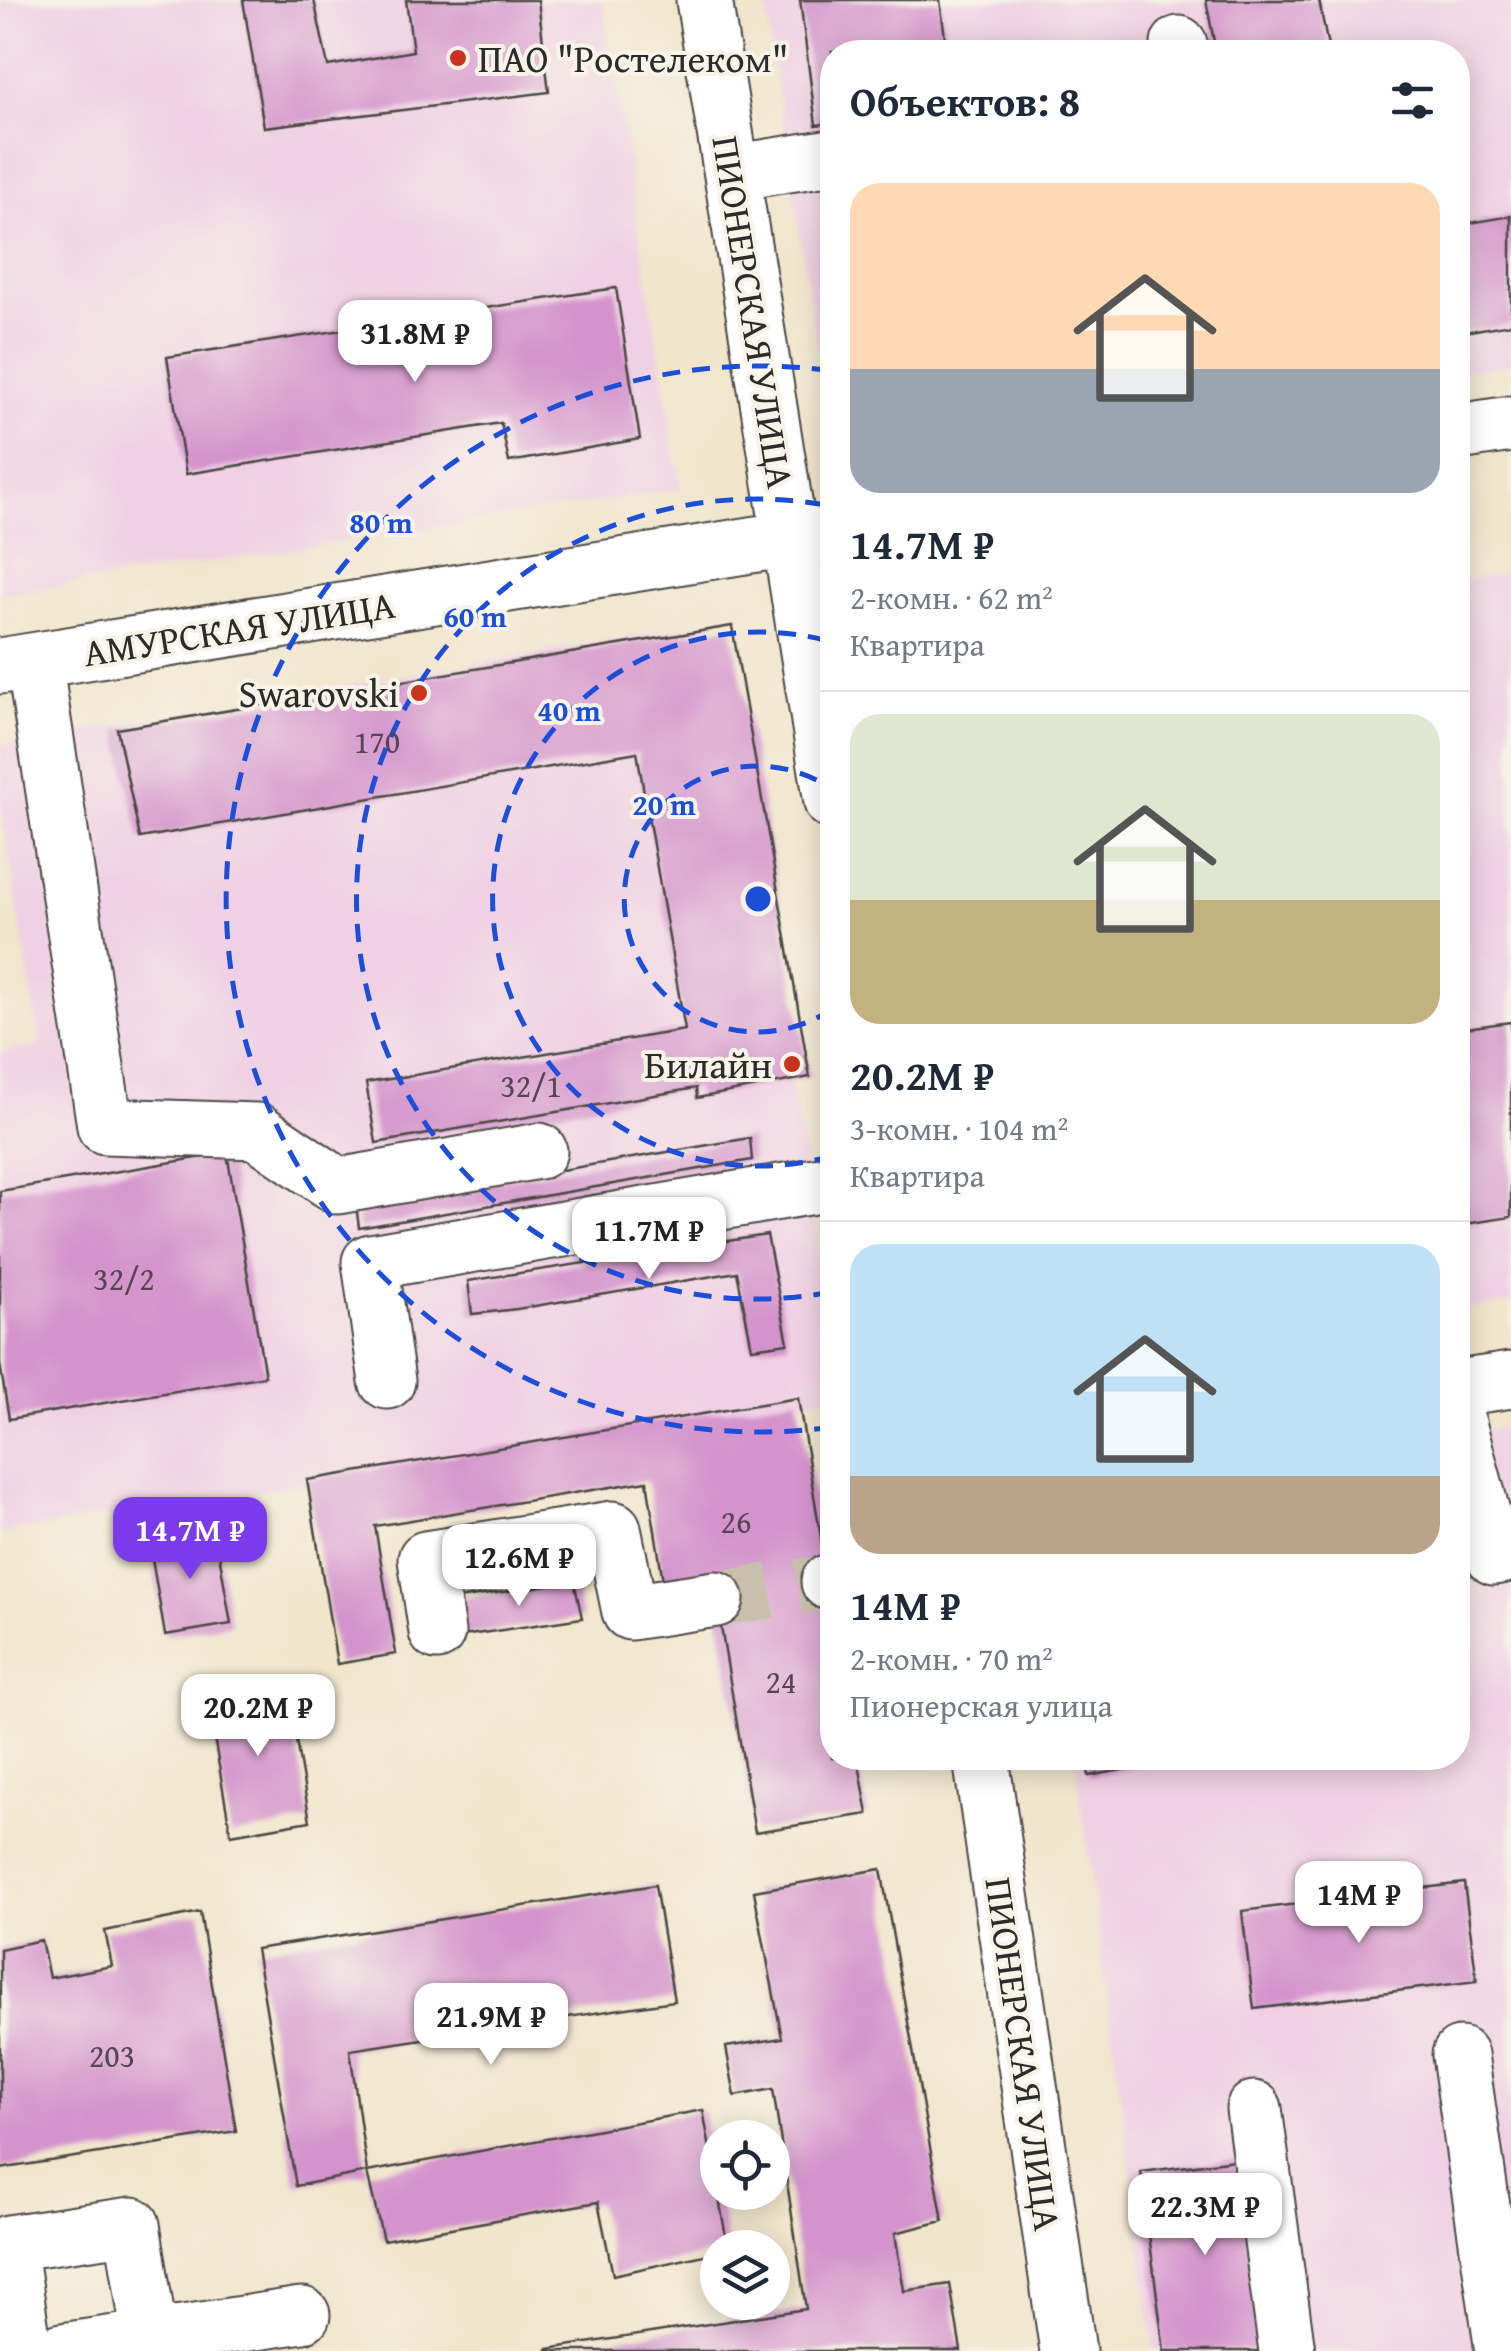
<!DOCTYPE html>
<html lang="ru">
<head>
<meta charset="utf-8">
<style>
  body { margin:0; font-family:"Gentium Book Plus",serif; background:#f6f6f7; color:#1f2937; height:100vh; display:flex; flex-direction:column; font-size:38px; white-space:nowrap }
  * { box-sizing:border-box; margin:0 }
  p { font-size:32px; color:#747a83 }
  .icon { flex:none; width:55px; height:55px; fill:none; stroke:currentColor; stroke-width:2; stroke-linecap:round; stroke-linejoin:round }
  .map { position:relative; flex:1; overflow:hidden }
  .details { position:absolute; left:820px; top:40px; width:650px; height:1730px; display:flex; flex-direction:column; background:#fff; border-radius:40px; box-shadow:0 5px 25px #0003 }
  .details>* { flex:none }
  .tools { position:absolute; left:700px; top:2120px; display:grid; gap:20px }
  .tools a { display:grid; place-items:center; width:90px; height:90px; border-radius:50%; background:#fff; box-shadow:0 5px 25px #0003; font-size:50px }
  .price { position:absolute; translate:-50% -85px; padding:0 22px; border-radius:20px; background:#fff; color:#222; font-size:32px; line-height:65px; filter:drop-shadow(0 2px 5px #0008) }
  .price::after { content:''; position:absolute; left:50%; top:60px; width:30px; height:22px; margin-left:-15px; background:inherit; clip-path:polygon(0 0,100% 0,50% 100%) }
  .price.current { background:#7c3aed; color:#fff }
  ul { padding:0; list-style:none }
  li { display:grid; align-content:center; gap:20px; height:530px; padding:0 30px }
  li+li { border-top:2px solid #e0e1e3 }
  li span { display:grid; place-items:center; height:310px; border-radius:30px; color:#555 }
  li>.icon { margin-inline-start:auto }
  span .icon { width:180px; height:180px; fill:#fffc; stroke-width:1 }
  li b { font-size:42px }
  h2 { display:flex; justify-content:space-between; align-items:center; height:120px; padding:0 30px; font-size:42px }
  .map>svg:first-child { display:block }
  .built { fill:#f0d0e4 }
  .building { fill:#d493cc }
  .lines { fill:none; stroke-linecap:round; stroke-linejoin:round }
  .minor-tunnel { stroke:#c9c0ac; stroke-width:55; stroke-dasharray:55 28; stroke-linecap:butt }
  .minor-casing { stroke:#494743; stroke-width:59 }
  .minor { stroke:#fff; stroke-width:55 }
  .ring { fill:none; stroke:#1d4ed8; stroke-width:5; stroke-dasharray:18 12 }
  .poi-dot { fill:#c8321e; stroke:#f7f3e8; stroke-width:4 }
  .labels { text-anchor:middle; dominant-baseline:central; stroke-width:8; stroke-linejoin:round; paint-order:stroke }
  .number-label { font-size:32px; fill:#554553 }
  .poi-label { font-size:38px; fill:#2b2b2b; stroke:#f7f3e8; text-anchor:end }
  .street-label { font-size:38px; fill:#2b2b2b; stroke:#f7f3e8 }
  .centre { fill:#1d4ed8; stroke:#f7f3e8; stroke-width:5 }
  .ring-label { font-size:30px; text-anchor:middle; font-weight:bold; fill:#1d4ed8; stroke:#f7f3e8; stroke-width:8; stroke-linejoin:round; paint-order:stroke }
</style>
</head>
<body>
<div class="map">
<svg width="1511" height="2351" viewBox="0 0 1511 2351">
  <rect width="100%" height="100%" fill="#f7f3e8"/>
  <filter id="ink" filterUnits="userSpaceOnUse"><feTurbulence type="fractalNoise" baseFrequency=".01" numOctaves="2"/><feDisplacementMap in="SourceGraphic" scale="20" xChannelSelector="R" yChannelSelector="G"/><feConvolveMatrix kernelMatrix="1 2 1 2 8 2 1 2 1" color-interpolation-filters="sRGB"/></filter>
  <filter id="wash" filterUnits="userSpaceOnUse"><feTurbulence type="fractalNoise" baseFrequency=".0048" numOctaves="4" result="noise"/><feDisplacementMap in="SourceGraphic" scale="40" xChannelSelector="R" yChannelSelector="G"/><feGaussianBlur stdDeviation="2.25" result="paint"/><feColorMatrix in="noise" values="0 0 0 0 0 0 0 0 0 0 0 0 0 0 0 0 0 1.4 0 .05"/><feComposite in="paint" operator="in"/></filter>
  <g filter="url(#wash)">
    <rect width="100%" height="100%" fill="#f1e5cc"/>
    <path class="built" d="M0,0H602L681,489L0,595Z
      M764,0H1511V364L1458,372V52H832V447Z
      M1511,573V1303L1458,1310V581Z
      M714,622L832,1323V1396L0,1534V1052L40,1045L0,803V746Z
      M1511,1427V2351H1155L1075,1758H1458V1434Z"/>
    <g id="blocks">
      <path class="building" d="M243,0H314L328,66L413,51L406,0H538L549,92L264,127Z
        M800,0H940L947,52H832V123L816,125Z
        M1206,0H1319L1329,52H1216Z
        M1511,216V324L1458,333V225Z
        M616,288L640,439L509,462L501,423L186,474L167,357Z
        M732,626L810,1077L697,1098L696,1088L376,1143L366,1083L685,1030L637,752L140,838L117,729Z
        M1511,1022V1217L1458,1225V1029Z
        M750,1138L752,1160L359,1228L356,1205Z
        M227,1153L265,1376L9,1419L0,1364V1191Z
        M767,1235L788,1343L752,1348L737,1272L517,1309L472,1314L468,1281Z
        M798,1398L832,1605V1758H858L868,1814L755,1832L713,1579L664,1587L647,1481L375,1526L396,1654L337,1664L307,1480Z
        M215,1530L231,1624L165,1635L149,1541Z
        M574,1581L582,1618L462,1636L457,1599Z
        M286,1683L310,1821L231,1835L207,1697Z
        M1085,1758H1181V1759L1089,1776Z
        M881,1869L943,2221L895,2233L904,2291L950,2284L961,2351H547V2349L806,2309L773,2089L735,2096L726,2047L782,2038L754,1891Z
        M1464,1883L1477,1981L1254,2009L1242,1911Z
        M655,1885L674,2001L350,2050L367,2172L703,2110L728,2248H718V2252L613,2275L598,2202L383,2240L367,2172L296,2186L256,1949Z
        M200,1912L236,2131L0,2169V1949L41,1940L49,1978L112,1966L105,1931Z
        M1243,2159L1268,2351H1164L1141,2172Z"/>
    </g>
  </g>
  <g filter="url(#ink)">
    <use href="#blocks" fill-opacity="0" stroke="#494743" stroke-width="2.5"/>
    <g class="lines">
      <path class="minor-tunnel" d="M716,1599L829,1582"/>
      <g class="minor-casing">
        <path id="minor" d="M704,0L832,802
          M1179,44L1181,52
          M732,173L832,157
          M1458,432L1511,424
          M34,661L105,1126L257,1131L338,1186L539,1151
          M0,666L832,532
          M387,1381L370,1262L832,1183
          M1458,1388L1511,1380
          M1458,1424L1494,1557L1511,1554
          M829,1582L832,1581
          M437,1632L426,1559L613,1529L630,1612L716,1599
          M981,1758L1068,2351
          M1460,2055L1503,2351
          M1254,2109L1287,2351
          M24,2351L8,2243L132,2225L152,2351
          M62,2351L302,2315"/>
      </g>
      <use href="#minor" class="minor"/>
    </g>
  </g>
  <g class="ring">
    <path d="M832 1009A133 133 0 1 1 832 789"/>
    <path d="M832 1156A267 267 0 1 1 832 642"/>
    <path d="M831 1292A400 400 0 1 1 831 506"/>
    <path d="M832 1427A533 533 0 1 1 832 371"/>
  </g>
  <g class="poi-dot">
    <circle cx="458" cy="58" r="10"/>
    <circle cx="419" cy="693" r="10"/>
    <circle cx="792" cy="1064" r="10"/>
  </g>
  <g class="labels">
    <g class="number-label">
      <text x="377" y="741">170</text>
      <text x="531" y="1085">32/1</text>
      <text x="124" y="1278">32/2</text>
      <text x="736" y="1521">26</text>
      <text x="781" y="1681">24</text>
      <text x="112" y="2055">203</text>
    </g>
    <g class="poi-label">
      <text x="478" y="58" text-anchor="start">ПАО "Ростелеком"</text>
      <text x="399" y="693">Swarovski</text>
      <text x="772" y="1064">Билайн</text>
    </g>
    <g class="street-label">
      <text transform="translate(754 312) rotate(81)">ПИОНЕРСКАЯ УЛИЦА</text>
      <text transform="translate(239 628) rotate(-9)">АМУРСКАЯ УЛИЦА</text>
      <text transform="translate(1024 2054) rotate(82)">ПИОНЕРСКАЯ УЛИЦА</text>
    </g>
  </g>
  <circle cx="758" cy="899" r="15" class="centre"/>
  <g class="ring-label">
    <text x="381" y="533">80 m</text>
    <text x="475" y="627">60 m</text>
    <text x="569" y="721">40 m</text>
    <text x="664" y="815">20 m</text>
  </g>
</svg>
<div class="tools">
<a><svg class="icon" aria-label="locate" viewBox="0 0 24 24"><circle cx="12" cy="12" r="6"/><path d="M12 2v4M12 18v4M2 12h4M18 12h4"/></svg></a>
<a><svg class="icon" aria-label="layers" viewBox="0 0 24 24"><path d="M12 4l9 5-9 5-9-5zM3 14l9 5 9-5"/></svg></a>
</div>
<b class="price" style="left:415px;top:385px">31.8M ₽</b>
<b class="price" style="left:649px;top:1282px">11.7M ₽</b>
<b class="price current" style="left:190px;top:1582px">14.7M ₽</b>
<b class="price" style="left:519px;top:1609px">12.6M ₽</b>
<b class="price" style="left:258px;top:1759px">20.2M ₽</b>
<b class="price" style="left:1359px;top:1946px">14M ₽</b>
<b class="price" style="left:491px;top:2068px">21.9M ₽</b>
<b class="price" style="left:1205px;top:2258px">22.3M ₽</b>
<section class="details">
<h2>Объектов: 8<svg class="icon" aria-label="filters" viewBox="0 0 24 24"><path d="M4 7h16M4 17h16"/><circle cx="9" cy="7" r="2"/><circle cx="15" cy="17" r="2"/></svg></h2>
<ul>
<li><span style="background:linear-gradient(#ffd9b3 60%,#9aa5b1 0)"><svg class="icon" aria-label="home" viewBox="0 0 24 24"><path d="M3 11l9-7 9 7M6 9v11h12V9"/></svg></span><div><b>14.7M ₽</b><p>2-комн. · 62 m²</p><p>Квартира</p></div></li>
<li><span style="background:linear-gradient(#dfe7d0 60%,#c2b280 0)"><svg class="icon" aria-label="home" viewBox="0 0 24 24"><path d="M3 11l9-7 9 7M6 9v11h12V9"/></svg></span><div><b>20.2M ₽</b><p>3-комн. · 104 m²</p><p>Квартира</p></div></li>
<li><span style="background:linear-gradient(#bfe0f5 75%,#b9a48a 0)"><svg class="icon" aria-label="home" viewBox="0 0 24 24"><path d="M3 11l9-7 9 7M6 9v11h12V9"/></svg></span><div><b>14M ₽</b><p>2-комн. · 70 m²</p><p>Пионерская улица</p></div></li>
</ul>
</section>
</div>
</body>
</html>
